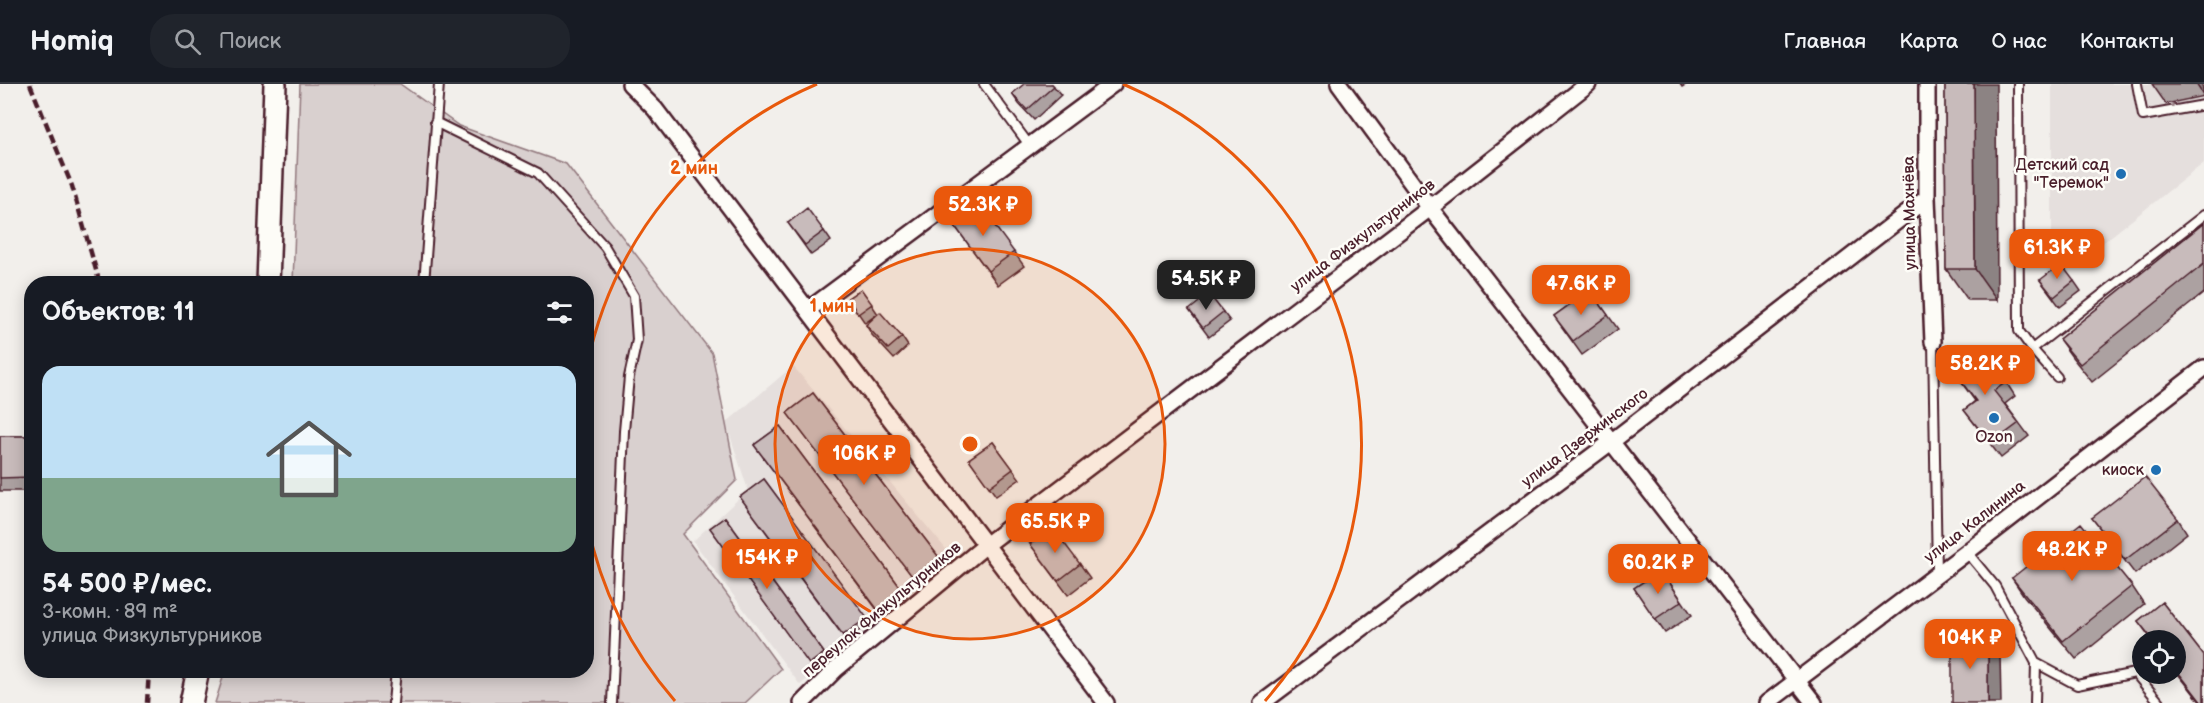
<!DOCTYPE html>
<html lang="ru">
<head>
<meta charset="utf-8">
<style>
  body { margin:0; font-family:"Balsamiq Sans",sans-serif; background:#20242c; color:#f1f3f6; height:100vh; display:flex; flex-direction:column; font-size:22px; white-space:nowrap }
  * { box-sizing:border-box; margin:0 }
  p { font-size:20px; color:#9ea1a6 }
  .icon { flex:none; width:33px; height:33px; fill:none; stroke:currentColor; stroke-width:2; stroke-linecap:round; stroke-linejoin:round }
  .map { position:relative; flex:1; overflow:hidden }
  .details { position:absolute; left:24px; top:192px; width:570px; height:402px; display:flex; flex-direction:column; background:#171b24; border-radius:24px; box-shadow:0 3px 15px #0003 }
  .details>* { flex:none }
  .fabs { position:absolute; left:2132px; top:546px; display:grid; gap:12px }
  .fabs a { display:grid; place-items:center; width:54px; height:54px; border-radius:50%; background:#171b24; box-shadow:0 3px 15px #0003; font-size:30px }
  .price { position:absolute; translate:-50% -51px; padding:0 14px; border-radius:12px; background:#ea580c; color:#fff; font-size:20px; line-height:39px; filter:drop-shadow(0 2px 3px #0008) }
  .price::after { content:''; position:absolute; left:50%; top:36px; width:18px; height:14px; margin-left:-9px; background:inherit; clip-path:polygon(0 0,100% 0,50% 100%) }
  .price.selected { background:#222; color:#fff }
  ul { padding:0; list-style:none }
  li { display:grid; align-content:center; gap:12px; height:318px; padding:0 18px }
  li span { display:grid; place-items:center; height:186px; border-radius:18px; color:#555 }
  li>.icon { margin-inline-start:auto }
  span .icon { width:108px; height:108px; fill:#fffc; stroke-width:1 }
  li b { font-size:26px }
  h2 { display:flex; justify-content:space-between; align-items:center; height:72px; padding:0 18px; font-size:26px }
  header { display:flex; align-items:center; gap:36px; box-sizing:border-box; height:84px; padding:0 30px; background:#171b24; border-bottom:2px solid #363941 }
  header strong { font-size:28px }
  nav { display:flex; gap:33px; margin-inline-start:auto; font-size:21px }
  .search { width:420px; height:54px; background:#20242c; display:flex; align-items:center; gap:15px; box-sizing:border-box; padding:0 21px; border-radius:24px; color:#9ea1a6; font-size:22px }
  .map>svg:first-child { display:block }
  .built { fill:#e5dfdd }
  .green { fill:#d9d0cf; stroke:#92787d; stroke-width:1.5 }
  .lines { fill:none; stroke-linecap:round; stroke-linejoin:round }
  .service-casing { stroke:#4a1f2b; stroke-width:12 }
  .minor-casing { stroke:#4a1f2b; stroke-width:20 }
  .secondary-casing { stroke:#4a1f2b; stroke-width:26 }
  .service { stroke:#fdfcf7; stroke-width:8 }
  .minor { stroke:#fdfcf7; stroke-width:15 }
  .secondary { stroke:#fdfcf7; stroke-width:21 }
  .rail { stroke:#4a1f2b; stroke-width:4.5; stroke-dasharray:9 4.5; stroke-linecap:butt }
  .wall { fill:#aca1a1; stroke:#4a1f2b; stroke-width:1.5 }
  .shaded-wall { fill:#8c8383; stroke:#4a1f2b; stroke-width:1.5 }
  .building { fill:#c8bbbb; stroke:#4a1f2b; stroke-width:1.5 }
  .ring { fill:none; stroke:#e8590c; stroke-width:3 }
  .poi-dot { fill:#1f6fb2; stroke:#fdfcf7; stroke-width:2 }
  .labels { text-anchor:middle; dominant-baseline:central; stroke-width:5; stroke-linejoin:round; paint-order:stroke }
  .poi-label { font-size:16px; fill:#4a1f2b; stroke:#fdfcf7; text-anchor:end }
  .street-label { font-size:16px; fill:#4a1f2b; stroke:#fdfcf7 }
  .centre { fill:#e8590c; stroke:#fdfcf7; stroke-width:3 }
  .ring-label { font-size:18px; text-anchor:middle; font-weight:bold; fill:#e8590c; stroke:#fdfcf7; stroke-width:5; stroke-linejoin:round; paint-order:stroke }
</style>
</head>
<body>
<header>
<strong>Homiq</strong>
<div class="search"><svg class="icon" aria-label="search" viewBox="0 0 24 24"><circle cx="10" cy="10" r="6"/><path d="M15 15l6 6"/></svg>Поиск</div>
<nav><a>Главная</a><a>Карта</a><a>О нас</a><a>Контакты</a></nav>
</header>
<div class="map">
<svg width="2204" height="619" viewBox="0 0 2204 619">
  <rect width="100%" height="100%" fill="#f2efeb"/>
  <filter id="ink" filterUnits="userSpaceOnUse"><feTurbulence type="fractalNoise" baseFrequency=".0167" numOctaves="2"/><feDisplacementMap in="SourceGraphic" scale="12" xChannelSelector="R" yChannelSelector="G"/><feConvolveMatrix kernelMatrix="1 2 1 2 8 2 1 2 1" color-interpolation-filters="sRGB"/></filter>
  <g filter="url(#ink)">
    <path class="built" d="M2052,0H2204V79L2076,180L2052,150Z
      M793,282L955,476L800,601L693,457L748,406L726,339Z"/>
    <path class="green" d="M300,0H400L459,42L566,80L712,269L737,396L683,450L781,585L745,619H215L225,587L586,586V200L293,199Z"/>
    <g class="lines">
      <g class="service-casing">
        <path id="service" d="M984,0L1030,62
          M2018,0L2019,247L2032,265L2057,293
          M2137,0L2143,32L2204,21
          M435,38L538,89L605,163L634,212L637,256L629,293L624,347L612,619
          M424,200L439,0
          M1933,258L1937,489
          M2032,265L2204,131
          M1967,468L1995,502L2036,579L2077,601L2135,589L2160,619
          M393,619L396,586
          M2035,619L2036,579"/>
      </g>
      <g class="minor-casing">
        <path id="minor" d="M630,0L655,25L1106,619
          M1339,0L1430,124L1814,619
          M1927,0V114L1933,258
          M808,226L1113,0
          M802,619L836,585L986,461L1430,124L1588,0
          M1262,619L1611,358L1927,114
          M1767,619L1967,468L2204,284"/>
      </g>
      <g class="secondary-casing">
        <path id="secondary" d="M268,200L275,0
          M191,619L198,586"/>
      </g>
      <use href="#service" class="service"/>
      <use href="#minor" class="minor"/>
      <use href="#secondary" class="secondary"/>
      <path class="rail" d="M30,0L72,102L100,200
        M147,619L149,586"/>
    </g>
    <path class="wall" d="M1052,0L1061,11L1034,36L1019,20L1012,10Z
      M1680,0H1687L1682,3Z
      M1945,0L1997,216H1968L1946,185Z
      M2152,0H2202L2204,12L2166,20Z
      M952,138L1014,168L1024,182L998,201Z
      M788,139L824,147L831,157L811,171Z
      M2204,139V209L2092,298L2072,273L2059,255Z
      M2040,196L2074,197L2081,207L2060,223Z
      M861,205L878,230L902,253L908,262L894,275L872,251L866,241L876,231L865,239L848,214Z
      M1590,206L1618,245L1582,271L1554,232Z
      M1189,226L1223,228L1230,237L1209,253Z
      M1951,284L2006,298L2015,312L2005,320L2029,352L2001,374L1964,326L1975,317Z
      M813,309L945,481L919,501L787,329Z
      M780,342L907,512L881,531L754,361Z
      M0,352H32V407H0Z
      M993,358L1020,395L996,412L969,375Z
      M764,395L870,539L846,556L740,413Z
      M725,433L828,574L813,585L710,444Z
      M2092,434L2178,435L2187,449L2135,490Z
      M1030,460L1080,480L1090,494L1068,511Z
      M1661,486L1692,531L1665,549L1634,504Z
      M2012,494L2132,502L2144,520L2076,575L2024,512Z
      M2162,518L2204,572V619H2201L2175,586V556H2152L2138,537Z"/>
    <path class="shaded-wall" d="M1974,0H1996L1997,216L1975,185Z
      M2196,0H2202L2204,12Z
      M1988,552L2000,570L2001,619H1988Z"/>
    <path class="building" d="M1024,0H1052L1054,2L1027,26L1012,10Z
      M1945,0H1974L1975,185H1946Z
      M978,119L1014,168L988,187L952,138Z
      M807,124L824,147L805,161L788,139Z
      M2204,139V180L2080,280L2059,255Z
      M2061,180L2074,197L2054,213L2040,196Z
      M861,205L872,220L858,230L848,214Z
      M1590,206L1608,231L1573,257L1554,232Z
      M1209,210L1223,228L1203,244L1189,226Z
      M880,228L902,253L888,265L866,241Z
      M1978,263L2006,298L1994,307L2019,339L1991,360L1964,326L1976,317L1951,284Z
      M813,309L941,476L915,496L787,329Z
      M780,342L903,507L878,526L754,361Z
      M0,352H32V393L0,394Z
      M993,358L1013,385L989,403L969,375Z
      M2145,393L2178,435L2125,476L2092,434Z
      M764,395L867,534L843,551L740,413Z
      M725,433L824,569L809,580L710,444Z
      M2081,439L2132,502L2063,557L2012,494Z
      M1052,443L1080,480L1058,497L1030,460Z
      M1661,486L1682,517L1655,535L1634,504Z
      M2162,518L2204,572V619H2202L2175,584V556H2153L2138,537Z
      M1988,552V619H1952V553Z"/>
  </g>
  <circle cx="970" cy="360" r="195" fill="#e8590c" fill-opacity=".12"/>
  <g class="ring">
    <circle cx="970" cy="360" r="195"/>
    <path d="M675 617A391 391 0 0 1 587 438M587 282A391 391 0 0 1 817 0M1123 0A391 391 0 0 1 1265 617"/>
  </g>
  <g class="poi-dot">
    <circle cx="2121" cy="90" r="6"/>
    <circle cx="1994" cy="334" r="6"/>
    <circle cx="2156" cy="386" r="6"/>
  </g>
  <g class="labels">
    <g class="poi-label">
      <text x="2109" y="81">Детский сад<tspan x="2109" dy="18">"Теремок"</tspan></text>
      <text x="1994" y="353" text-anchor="middle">Ozon</text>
      <text x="2144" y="386">киоск</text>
    </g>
    <g class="street-label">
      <text transform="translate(1910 129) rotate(-91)">улица Махнёва</text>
      <text transform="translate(1363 152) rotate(-37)">улица Физкультурников</text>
      <text transform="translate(1585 354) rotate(-37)">улица Дзержинского</text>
      <text transform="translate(1975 438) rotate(-38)">улица Калинина</text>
      <text transform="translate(882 526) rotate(-40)">переулок Физкультурников</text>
    </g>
  </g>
  <circle cx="970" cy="360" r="9" class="centre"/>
  <g class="ring-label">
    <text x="694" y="90">2 мин</text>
    <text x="832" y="228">1 мин</text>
  </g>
</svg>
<div class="fabs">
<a><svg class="icon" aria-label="locate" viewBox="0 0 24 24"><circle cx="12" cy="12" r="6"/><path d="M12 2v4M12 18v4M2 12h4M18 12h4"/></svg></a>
</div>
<b class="price" style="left:983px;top:153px">52.3K ₽</b>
<b class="price" style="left:2057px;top:196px">61.3K ₽</b>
<b class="price selected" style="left:1206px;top:227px">54.5K ₽</b>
<b class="price" style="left:1581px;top:232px">47.6K ₽</b>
<b class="price" style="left:1985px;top:312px">58.2K ₽</b>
<b class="price" style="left:864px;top:402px">106K ₽</b>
<b class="price" style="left:1055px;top:470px">65.5K ₽</b>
<b class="price" style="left:2072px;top:498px">48.2K ₽</b>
<b class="price" style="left:767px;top:506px">154K ₽</b>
<b class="price" style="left:1658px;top:511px">60.2K ₽</b>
<b class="price" style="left:1970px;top:586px">104K ₽</b>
<section class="details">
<h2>Объектов: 11<svg class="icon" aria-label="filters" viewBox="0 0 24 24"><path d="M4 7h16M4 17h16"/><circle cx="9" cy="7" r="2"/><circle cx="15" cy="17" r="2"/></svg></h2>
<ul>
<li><span style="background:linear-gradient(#bfe0f5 60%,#7fa58c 0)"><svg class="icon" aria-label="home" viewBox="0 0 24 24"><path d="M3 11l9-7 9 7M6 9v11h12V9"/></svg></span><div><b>54 500 ₽/мес.</b><p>3-комн. · 89 m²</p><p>улица Физкультурников</p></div></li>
</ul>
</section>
</div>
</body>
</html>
